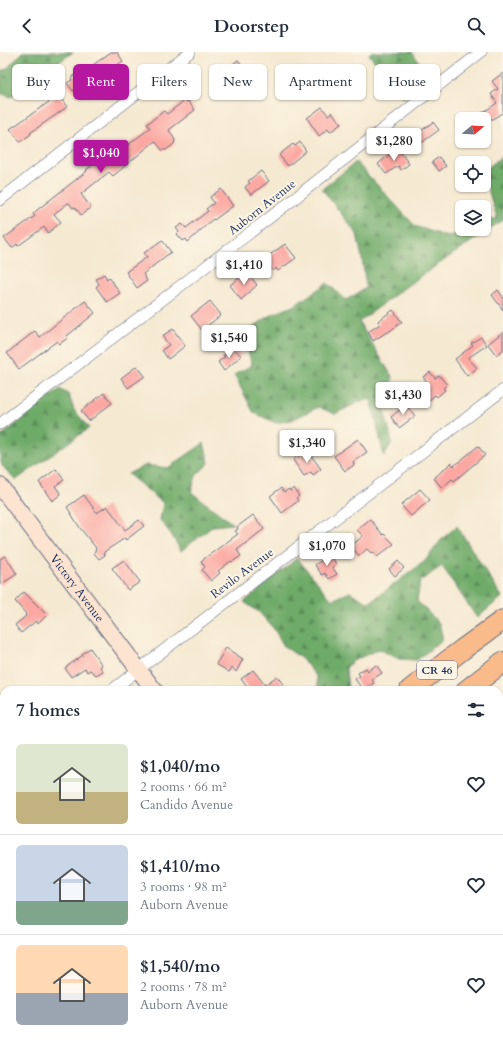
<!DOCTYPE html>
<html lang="en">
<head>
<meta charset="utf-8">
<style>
  body { margin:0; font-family:Cardo,serif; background:#f2f2f3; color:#1f2937; height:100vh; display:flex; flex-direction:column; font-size:15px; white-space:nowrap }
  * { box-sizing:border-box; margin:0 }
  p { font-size:13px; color:#747a83 }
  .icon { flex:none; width:22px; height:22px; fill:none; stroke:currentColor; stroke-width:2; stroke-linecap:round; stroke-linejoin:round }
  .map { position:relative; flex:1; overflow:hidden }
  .drawer { position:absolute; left:0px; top:634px; width:503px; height:356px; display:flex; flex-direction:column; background:#fff; border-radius:12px 12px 0 0; box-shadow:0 1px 3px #0004 }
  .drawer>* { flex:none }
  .guide { position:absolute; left:12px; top:12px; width:479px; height:36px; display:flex; gap:8px }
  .needle { width:26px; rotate:72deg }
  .buttons { position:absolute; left:455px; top:60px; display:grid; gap:8px }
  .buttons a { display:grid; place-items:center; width:36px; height:36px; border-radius:6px; background:#fff; box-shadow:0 1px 3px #0004; font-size:20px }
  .price { position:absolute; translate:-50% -34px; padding:0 9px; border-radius:4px; background:#fff; color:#222; font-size:13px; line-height:26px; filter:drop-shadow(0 1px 2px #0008) }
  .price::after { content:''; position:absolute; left:50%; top:24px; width:12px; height:9px; margin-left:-6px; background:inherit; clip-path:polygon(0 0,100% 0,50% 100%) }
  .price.on { background:#b5179e; color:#fff }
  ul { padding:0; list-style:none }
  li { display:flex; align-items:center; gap:12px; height:100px; padding:0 16px }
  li+li { border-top:1px solid #e0e1e3 }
  li span { display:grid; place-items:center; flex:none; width:112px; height:80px; border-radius:6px; color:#555 }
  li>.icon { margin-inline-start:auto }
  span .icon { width:48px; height:48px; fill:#fffc; stroke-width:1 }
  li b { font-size:17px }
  h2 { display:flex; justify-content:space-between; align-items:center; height:48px; padding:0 16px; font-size:17px }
  .pill { padding:0 14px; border-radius:6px; background:#fff; box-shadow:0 1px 3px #0004; font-size:14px; line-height:36px }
  .pill.on { background:#b5179e; color:#fff }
  header { display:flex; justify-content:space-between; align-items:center; height:52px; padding:0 16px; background:#fff; font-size:18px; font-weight:600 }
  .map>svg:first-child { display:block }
  .forest { fill:url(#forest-firs); stroke:#446c63 }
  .building { fill:#fba8a2 }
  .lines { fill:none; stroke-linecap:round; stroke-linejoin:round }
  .street-casing { stroke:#677086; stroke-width:12 }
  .secondary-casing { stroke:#677086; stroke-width:18 }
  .highway-casing { stroke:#677086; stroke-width:22 }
  .street { stroke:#fff; stroke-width:11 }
  .secondary { stroke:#fde4d1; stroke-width:16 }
  .highway { stroke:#fabb8b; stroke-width:20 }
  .labels { text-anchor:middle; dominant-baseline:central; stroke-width:4; stroke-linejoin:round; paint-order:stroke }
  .shield { fill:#fcf5e5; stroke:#5e6a86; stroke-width:1 }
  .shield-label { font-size:11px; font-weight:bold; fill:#1b2f5e }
  .street-label { font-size:12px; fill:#1b2f5e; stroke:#fcf5e5 }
</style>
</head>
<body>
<header><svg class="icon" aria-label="back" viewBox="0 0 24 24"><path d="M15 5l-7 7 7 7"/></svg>Doorstep<svg class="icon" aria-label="search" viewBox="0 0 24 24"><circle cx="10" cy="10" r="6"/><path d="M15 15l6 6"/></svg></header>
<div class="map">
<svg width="503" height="990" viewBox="0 0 503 990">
  <defs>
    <pattern id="forest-firs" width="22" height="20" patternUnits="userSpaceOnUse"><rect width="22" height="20" fill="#6eaa68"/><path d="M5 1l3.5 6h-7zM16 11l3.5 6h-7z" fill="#5a8b59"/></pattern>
  </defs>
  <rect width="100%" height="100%" fill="#fcf5e5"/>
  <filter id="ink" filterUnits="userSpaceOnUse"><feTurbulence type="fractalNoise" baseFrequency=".025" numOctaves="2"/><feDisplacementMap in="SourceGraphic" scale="8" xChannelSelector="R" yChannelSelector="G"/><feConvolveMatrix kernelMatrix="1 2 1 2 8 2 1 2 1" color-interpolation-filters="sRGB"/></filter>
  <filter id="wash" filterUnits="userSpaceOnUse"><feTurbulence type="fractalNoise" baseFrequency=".012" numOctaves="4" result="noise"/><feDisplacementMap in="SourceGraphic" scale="16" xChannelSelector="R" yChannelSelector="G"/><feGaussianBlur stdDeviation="0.9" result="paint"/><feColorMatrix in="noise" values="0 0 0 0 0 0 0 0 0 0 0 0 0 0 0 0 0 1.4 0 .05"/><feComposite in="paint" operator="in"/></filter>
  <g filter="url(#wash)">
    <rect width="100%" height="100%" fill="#f5e9d1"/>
    <path class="forest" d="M23,0H73L11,45L0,41V19L6,17Z
      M371,0H412L431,26L403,46L369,2Z
      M503,103V168L408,233L359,270L393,326L382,350L392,390L384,404L371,347L359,350L335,362L318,355L292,368L276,371L254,361L234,323L252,313L243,282L269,264L295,253L327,231L346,248L366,236L362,206L357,182L322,137L356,110L415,174L448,185L470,177H484V171L497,166L484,125V119Z
      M60,337L69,343L74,358L89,376L16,428L2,414L0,405V385Z
      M204,391L209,411L196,424L191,440L233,472L213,474L181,499L171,482L160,468L163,451L128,422L146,413L168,416Z
      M457,474L502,545L477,566L442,514L420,529L417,549L439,571L443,587L417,608L399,607L379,597L353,609L346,616L348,638H318L317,625L302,607L284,594L274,577L259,560L244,550L297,506L332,548L350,540L369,551L425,509L441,488Z
      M503,965V990H462L469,986H499V967Z
      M426,986H442L445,990H427Z"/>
    <g id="blocks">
      <path class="building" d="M111,0H117L123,9L94,29L96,32L88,38L87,36L80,42L77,36L73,39L67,31L72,28L71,26L78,21L81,26L95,16L93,13Z
        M238,8L246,19L232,29L225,18Z
        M503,21V60L493,67H473L497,51L491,42L498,37L492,29Z
        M59,43L67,55L30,81L31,82L20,90L10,77Z
        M185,48L187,50L188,49L195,58L169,78L175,88L174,92L166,98H162L155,89L113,124L109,120L81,142L91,156L81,163L75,155L73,156L69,151H68L54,162L61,170L48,181L44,175L18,194L17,192L12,196L4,186L35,164L33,162L37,158L87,119L86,118L102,106L104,107L126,90L128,93L150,76L147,72L164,59L167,62Z
        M322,55L328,63L332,60L341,72L330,80L328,77L319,84L307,66Z
        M433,70L439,78L420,92L414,84Z
        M300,90L306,99L288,114L279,103L293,92L295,94Z
        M396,97L397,99L399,98L409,112L401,118L398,114L386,122L378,112Z
        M439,105L446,114L439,119L432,110Z
        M261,119L269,129L251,143L245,135L250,131L248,129Z
        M221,137L233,154L214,168L213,167L188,190L186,187L183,189L177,182L179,180L176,176L182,172L186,176L208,159L206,157L214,151L210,145Z
        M162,188L171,200L143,222L147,229L137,236L126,220L147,205L144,201Z
        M285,192L296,206L278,219L276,216L273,219L264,207Z
        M247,220L257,233L241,248L230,233Z
        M104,222L107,227L109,225L120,241L107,250L96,235L99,232L96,227Z
        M498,238L503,245V258L492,243Z
        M85,249L95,261L67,284L68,286L59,292L57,289L19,317L7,301L35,279L40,285Z
        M210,249L221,263L202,278L191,264Z
        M393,258L402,270L387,281V280L373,289L368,280L380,272L378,269Z
        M173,277L185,294L168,307L162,298L169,293L162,284Z
        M503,280V298L496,303L488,292Z
        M481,285L487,293L468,306L477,316L467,324L455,307L473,293L471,291Z
        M233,295L241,304L224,319L218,310L225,305L223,304Z
        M137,314L145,324L128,336L121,326Z
        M430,320L435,326L439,323L447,333L443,336L445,338L437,345L435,343L426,351L417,341L428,331L423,325Z
        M104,341L112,351L89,369L81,359Z
        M406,353L415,364L399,376L391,365Z
        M358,387L367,400L353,410L354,413L345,419L334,404Z
        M478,394L485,403L454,429L452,427L442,436L434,426L451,411L454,414Z
        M307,398L321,417L313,423L311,420L304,424L293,408Z
        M56,417L64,428L55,434L61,442L52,449L39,430Z
        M281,436L284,440L289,437L290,439L294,436L299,444L296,446L298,449L282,461L270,444Z
        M420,437L430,448L411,464L401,453Z
        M84,443L97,461L107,454L125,478L139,468L144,474L126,488L125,486L104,500L105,503L99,507L94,501L96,496L80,476L67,455Z
        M253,463L264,477L237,498L241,504L232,510L231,509L218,519L220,521L211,529L202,518L205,515L201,509L238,482L235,479L238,477L237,475Z
        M370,467L383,483L384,482L394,492L377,505L373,500L371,501L367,497L359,504L351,494L363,484L357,478Z
        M330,502L336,512L332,515L337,522L329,527L325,521L322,523L315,513Z
        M5,504L17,522L0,533V507Z
        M124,508L140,530L128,538L112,516Z
        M398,509L404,516L395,524L389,517Z
        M24,540L47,563L38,572L36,569L21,581L15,573L26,564L25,563L26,562L15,549Z
        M90,596L102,613L100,615L103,619L96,623L90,618L87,620L85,616L71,625L65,616L83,603L82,602Z
        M226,596L243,607L236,620L232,615L229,620L216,612Z
        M376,613L382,621L372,628L374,631L363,638L355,627L360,624L358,621L366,616L368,619Z
        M253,618L265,633L277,624L287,638H249L241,627Z"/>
    </g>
  </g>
  <g filter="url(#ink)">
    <use href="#blocks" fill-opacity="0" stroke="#677086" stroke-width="1"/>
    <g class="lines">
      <g class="street-casing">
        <path id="street" d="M0,148L190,0
          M0,372L290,150L481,0
          M112,638L503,338
          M499,842L503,839"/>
      </g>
      <g class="secondary-casing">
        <g id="secondary">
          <path id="s1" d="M0,434L154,638"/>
          <path d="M408,986L410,990"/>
        </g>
      </g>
      <g class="highway-casing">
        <path id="highway" d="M410,638L463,597L503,568
          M467,638L503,610
          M0,765L4,771
          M0,838L4,844
          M0,876L4,878
          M107,986L110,990
          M161,986L164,990
          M365,986L366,990
          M132,990L135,986"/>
      </g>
      <use href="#street" class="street"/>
      <use href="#secondary" class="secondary"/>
      <use href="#highway" class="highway"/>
    </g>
  </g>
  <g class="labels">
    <rect class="shield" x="417" y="609" width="40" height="18" rx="3"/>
    <g class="shield-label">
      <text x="437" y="618">CR 46</text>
    </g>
    <g class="street-label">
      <text transform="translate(262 155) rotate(-38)">Auborn Avenue</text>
      <text transform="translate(242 521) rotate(-37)">Revilo Avenue</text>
      <text stroke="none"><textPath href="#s1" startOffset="128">Victory Avenue</textPath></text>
    </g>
  </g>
</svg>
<div class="buttons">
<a><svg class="needle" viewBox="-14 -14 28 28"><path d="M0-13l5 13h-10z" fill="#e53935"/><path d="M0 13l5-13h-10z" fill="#747a83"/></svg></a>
<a><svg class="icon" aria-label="locate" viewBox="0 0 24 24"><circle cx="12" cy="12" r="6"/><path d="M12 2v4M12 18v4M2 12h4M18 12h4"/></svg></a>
<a><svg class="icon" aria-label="layers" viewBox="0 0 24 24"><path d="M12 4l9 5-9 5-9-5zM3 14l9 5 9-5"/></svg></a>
</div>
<b class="price" style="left:394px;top:110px">$1,280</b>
<b class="price on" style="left:101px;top:122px">$1,040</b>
<b class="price" style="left:244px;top:234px">$1,410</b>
<b class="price" style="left:229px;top:307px">$1,540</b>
<b class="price" style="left:403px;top:364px">$1,430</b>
<b class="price" style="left:307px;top:412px">$1,340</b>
<b class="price" style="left:327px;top:515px">$1,070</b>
<div class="guide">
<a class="pill">Buy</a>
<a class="pill on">Rent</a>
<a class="pill">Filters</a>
<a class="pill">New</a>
<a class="pill">Apartment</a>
<a class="pill">House</a>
</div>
<section class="drawer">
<h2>7 homes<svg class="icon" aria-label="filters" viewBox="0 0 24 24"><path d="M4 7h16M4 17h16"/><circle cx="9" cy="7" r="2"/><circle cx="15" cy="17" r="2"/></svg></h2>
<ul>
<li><span style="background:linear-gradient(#dfe7d0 60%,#c2b280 0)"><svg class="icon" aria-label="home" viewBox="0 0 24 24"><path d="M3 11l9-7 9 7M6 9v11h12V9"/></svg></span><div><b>$1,040/mo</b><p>2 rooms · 66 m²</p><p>Candido Avenue</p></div><svg class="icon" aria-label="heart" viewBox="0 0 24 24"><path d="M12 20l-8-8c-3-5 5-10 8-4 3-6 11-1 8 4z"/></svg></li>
<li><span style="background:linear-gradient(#c9d6e8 70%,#7fa58c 0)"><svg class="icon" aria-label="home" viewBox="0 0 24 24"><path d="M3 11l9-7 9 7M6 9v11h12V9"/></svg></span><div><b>$1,410/mo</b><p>3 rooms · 98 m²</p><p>Auborn Avenue</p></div><svg class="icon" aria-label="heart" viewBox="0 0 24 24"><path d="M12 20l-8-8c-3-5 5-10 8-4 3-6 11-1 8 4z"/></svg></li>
<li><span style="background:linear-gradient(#ffd9b3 60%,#9aa5b1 0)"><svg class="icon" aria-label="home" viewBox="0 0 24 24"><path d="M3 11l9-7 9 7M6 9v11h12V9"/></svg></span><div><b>$1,540/mo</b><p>2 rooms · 78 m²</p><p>Auborn Avenue</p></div><svg class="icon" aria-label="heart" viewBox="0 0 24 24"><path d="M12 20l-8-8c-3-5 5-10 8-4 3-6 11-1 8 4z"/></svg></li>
</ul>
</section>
</div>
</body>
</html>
